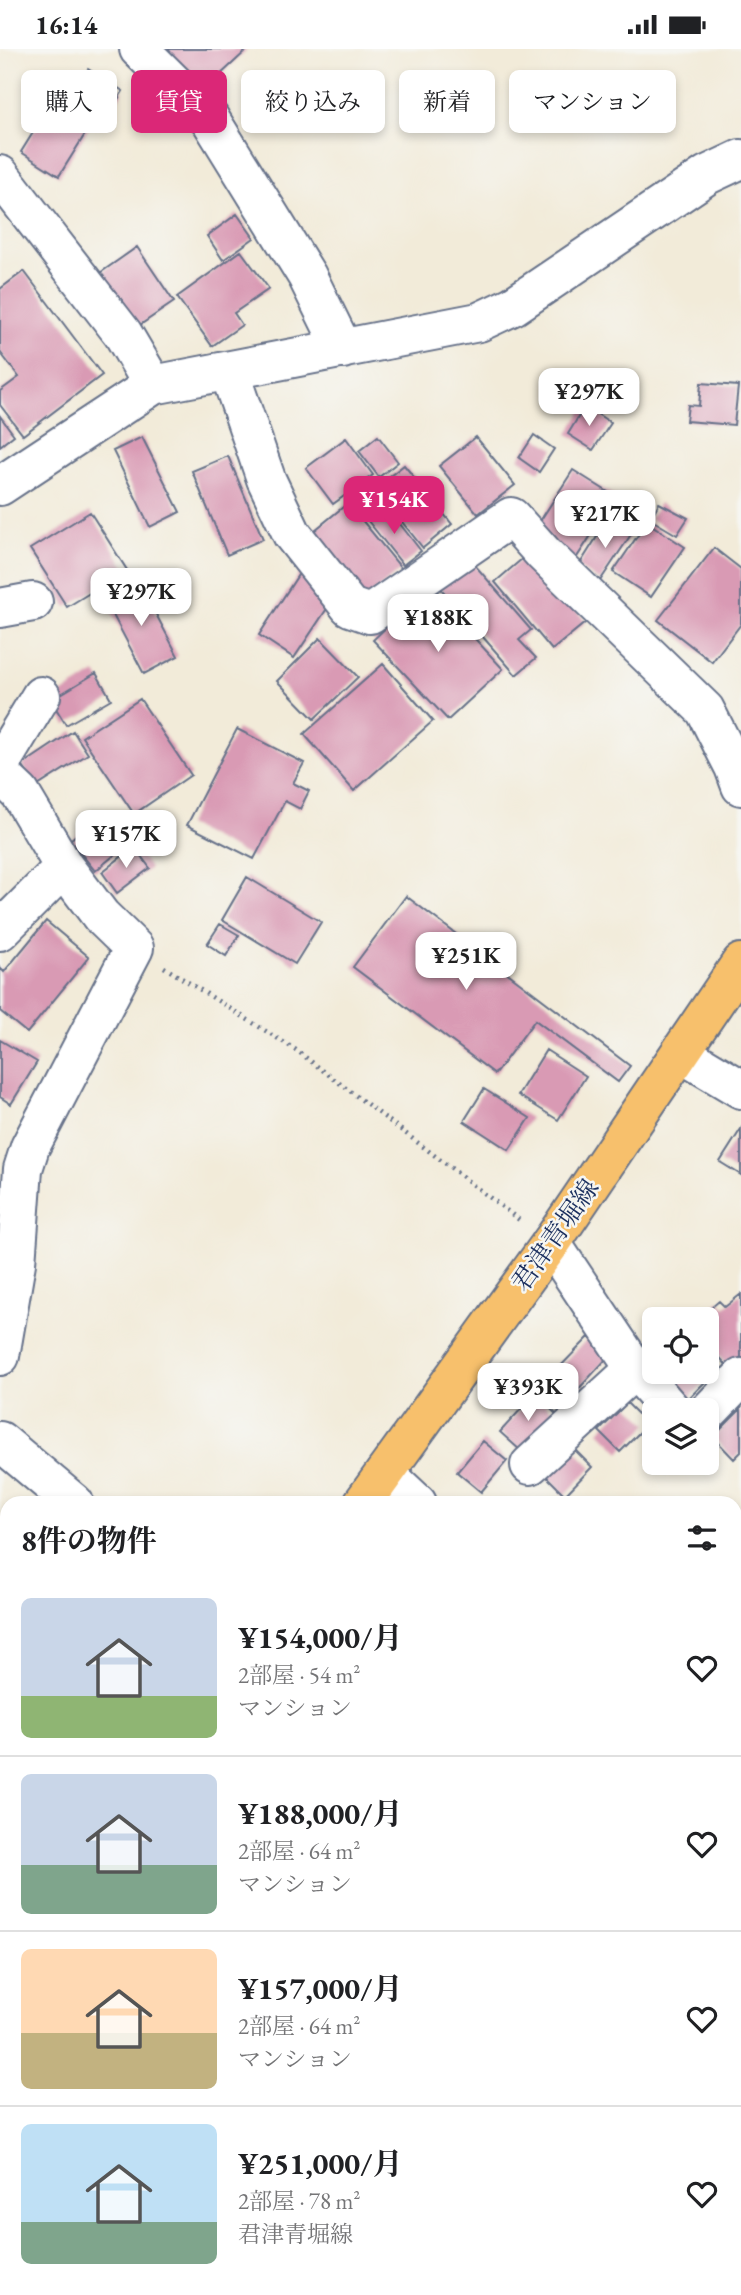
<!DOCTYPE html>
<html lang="ja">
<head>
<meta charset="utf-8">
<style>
  body { margin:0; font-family:"EB Garamond","Noto Serif JP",serif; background:#f6f6f6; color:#202124; height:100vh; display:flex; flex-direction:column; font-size:26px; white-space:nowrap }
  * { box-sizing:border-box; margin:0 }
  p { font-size:23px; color:#757577 }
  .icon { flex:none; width:38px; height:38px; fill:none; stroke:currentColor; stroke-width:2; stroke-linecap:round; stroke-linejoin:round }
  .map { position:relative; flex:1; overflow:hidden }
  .details { position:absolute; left:0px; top:1447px; width:742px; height:800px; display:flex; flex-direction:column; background:#fff; border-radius:21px 21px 0 0; box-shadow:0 4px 10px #0003 }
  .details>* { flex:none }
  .guide { position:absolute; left:21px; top:21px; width:700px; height:63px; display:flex; gap:14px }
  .tools { position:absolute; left:642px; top:1258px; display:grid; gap:14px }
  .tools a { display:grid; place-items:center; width:77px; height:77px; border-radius:10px; background:#fff; box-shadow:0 4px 10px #0003; font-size:35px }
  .price { position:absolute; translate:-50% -60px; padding:0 16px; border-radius:14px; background:#fff; color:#222; font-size:23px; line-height:46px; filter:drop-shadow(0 2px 4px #0008) }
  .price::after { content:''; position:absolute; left:50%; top:42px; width:21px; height:16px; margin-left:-10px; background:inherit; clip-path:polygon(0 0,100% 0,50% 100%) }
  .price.selected { background:#db2777; color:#fff }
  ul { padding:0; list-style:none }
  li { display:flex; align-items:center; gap:21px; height:175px; padding:0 21px }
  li+li { border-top:2px solid #e0e0e0 }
  li span { display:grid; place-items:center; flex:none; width:196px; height:140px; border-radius:10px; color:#555 }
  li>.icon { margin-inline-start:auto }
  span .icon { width:84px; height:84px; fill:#fffc; stroke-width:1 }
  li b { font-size:30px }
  h2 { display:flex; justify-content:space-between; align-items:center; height:84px; padding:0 21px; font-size:30px }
  .pill { padding:0 24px; border-radius:10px; background:#fff; box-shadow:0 4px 10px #0003; font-size:24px; line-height:63px }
  .pill.selected { background:#db2777; color:#fff }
  .status { display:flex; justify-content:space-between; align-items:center; height:49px; padding:0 35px; background:#fff; direction:ltr }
  .status svg { height:19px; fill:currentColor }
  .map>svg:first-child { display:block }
  .building { fill:#d99ab4 }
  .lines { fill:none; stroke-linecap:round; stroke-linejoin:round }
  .minor-casing { stroke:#667189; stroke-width:42 }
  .major-casing { stroke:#667189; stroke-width:42 }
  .path { stroke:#667189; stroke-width:4.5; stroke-dasharray:2 5; stroke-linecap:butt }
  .minor { stroke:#fff; stroke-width:38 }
  .major { stroke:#f7c06c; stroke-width:38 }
  .labels { text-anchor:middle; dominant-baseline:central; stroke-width:5; stroke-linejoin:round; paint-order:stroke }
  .street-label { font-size:26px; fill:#1b2f5e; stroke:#f6f6f2 }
</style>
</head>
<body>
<div class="status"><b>16:14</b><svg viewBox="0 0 49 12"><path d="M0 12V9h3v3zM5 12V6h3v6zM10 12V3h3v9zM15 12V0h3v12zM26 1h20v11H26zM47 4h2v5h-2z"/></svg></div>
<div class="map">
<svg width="741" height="2246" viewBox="0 0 741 2246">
  <rect width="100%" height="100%" fill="#f6f6f2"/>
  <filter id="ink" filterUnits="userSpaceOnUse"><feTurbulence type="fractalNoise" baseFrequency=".0143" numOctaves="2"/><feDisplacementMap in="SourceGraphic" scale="14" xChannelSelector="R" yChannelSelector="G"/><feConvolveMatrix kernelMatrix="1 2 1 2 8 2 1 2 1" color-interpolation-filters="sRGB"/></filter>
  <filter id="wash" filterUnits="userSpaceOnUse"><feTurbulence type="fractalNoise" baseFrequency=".00686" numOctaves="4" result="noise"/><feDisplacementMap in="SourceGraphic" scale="28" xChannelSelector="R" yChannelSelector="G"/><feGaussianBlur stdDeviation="1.57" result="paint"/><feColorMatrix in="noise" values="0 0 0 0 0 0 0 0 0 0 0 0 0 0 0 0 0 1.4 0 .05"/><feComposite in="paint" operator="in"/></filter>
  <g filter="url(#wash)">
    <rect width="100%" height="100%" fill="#f2ebd9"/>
    <g id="blocks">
      <path class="building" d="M165,0H248L203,42Z
        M88,20L123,42L102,76L66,54Z
        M54,50L92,74L59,127L21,103Z
        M237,165L254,189L223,211L207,187Z
        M137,198L174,253L137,278L100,224Z
        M241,202L269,240L234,264L242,276L212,297L177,248Z
        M24,222L102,326L23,386L0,356V342L19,328L0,303V240Z
        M701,334L738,337L734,376L686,372L688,356L699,357Z
        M585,357L611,374L593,401L568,385Z
        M0,367L14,386L0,397Z
        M534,386L554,400L539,423L519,409Z
        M378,387L398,413L379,428L359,402Z
        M142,388L180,463L150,478L113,402Z
        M476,388L515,436L478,465L439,417Z
        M346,389L373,426L333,455L306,419Z
        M228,407L263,490L227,506L192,422Z
        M404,416L452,475L423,499L375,439Z
        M573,421L616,448L575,511L533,483Z
        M369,434L384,453L365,468L350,449Z
        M348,454L402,520L364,552L309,486Z
        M659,454L688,469L677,486L650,470Z
        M625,455L647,468L638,484L616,471Z
        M386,457L421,502L403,516L368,472Z
        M90,463L127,521L67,558L30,500Z
        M609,469L632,484L600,532L578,518Z
        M647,473L685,498L651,548L613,523Z
        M714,499L741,520V575L712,613L658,571Z
        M529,504L586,573L552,601L495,533Z
        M467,507L531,581L519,591L536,609L516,626L436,534Z
        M300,523L336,546L294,609L259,586Z
        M139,533L178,607L144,625L105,551Z
        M428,539L503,620L448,671L373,591Z
        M320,589L358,628L314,670L277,632Z
        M383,615L433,672L354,742L304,685Z
        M96,624L111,650L66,676L51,651Z
        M140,650L191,726L134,765L82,688Z
        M237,680L304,714L293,734L309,742L300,760L285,752L254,810L187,776Z
        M73,682L88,705L36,738L22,716Z
        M103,764L128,795L95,822L70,791Z
        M134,798L150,819L117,844L102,823Z
        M247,828L321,873L295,915L222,871Z
        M406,847L630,1017L618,1033L535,971L495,1025L353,918Z
        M46,872L89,908L27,984L0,962V919L4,923Z
        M220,875L239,886L226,907L207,895Z
        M0,991L37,1013L11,1055L0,1048Z
        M546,1001L586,1027L558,1071L518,1046Z
        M484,1040L530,1069L509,1101L464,1072Z
        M741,1080V1126L720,1113Z
        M741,1245V1308L729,1319L707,1294V1270H698L719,1252L725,1258Z
        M589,1288L609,1307L574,1345L553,1325Z
        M707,1317L714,1324L686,1352L665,1331L673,1323H707Z
        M535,1345L556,1365L521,1402L500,1383Z
        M627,1354L648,1375L620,1403L599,1382Z
        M741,1360V1403L734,1410L713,1388Z
        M483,1392L507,1412L481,1443L457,1423Z
        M571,1397L592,1418L565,1446L543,1424Z"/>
    </g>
  </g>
  <g filter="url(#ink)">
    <use href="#blocks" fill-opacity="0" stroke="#667189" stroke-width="2"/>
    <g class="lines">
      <g class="minor-casing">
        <path id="minor" d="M139,0L210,70L307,227L343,300
          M0,126L123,285L153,336
          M229,322L266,430L292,485L350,558L370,565L511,468L544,505L705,661L734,718L741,737
          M0,437L153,336L479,273L513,257L707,126L741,110
          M0,559L33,553
          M0,715L41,647
          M0,725L20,744L64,818L101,867L134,899L30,1098L23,1120L16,1214L0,1307
          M0,882L64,818
          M681,1004L741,1040
          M551,1194L635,1320L672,1362
          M707,1364L741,1329
          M0,1392L74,1454
          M530,1416L635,1320
          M385,1424L417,1454
          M0,1942L7,1934
          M735,2085L741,2078
          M608,2246L613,2240"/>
      </g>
      <g class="major-casing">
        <path id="major" d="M363,1454L551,1194L741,914
          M139,2240L140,2246"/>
      </g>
      <path class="path" d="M164,918L296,1001L522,1173
        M735,1953L741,1947
        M461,2246L464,2240"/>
      <use href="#minor" class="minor"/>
      <use href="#major" class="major"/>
    </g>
  </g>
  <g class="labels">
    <g class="street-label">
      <text transform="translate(555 1186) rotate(-55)">君津青堀線</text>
    </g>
  </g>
</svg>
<div class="tools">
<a><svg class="icon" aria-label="locate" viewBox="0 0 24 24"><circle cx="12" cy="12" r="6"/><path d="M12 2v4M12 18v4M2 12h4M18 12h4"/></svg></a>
<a><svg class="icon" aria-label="layers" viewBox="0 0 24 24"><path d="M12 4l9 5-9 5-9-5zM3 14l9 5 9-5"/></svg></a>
</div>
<b class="price" style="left:589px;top:379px">¥297K</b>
<b class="price selected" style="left:394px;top:487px">¥154K</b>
<b class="price" style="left:605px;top:501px">¥217K</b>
<b class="price" style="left:141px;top:579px">¥297K</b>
<b class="price" style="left:438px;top:605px">¥188K</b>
<b class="price" style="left:126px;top:821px">¥157K</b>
<b class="price" style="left:466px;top:943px">¥251K</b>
<b class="price" style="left:528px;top:1374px">¥393K</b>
<div class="guide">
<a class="pill">購入</a>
<a class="pill selected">賃貸</a>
<a class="pill">絞り込み</a>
<a class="pill">新着</a>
<a class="pill">マンション</a>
</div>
<section class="details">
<h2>8件の物件<svg class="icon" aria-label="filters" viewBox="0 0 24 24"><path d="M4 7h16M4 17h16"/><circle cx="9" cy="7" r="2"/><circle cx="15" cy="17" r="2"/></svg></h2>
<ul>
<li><span style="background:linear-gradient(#c9d6e8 70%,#8fb573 0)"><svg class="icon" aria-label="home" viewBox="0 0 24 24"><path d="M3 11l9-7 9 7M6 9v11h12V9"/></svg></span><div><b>¥154,000/月</b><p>2部屋 · 54 m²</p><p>マンション</p></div><svg class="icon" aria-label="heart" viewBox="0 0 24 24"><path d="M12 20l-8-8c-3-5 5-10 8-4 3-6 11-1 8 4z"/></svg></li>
<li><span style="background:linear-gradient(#c9d6e8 65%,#7fa58c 0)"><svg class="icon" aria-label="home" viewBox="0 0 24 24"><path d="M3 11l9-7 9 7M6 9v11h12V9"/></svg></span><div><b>¥188,000/月</b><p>2部屋 · 64 m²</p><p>マンション</p></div><svg class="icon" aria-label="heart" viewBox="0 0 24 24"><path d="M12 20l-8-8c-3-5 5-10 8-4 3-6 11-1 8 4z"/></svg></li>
<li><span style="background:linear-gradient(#ffd9b3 60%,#c2b280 0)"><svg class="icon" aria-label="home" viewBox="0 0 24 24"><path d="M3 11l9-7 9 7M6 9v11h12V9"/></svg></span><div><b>¥157,000/月</b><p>2部屋 · 64 m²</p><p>マンション</p></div><svg class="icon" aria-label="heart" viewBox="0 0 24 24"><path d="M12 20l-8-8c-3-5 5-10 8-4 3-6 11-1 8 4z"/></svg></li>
<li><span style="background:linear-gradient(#bfe0f5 70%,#7fa58c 0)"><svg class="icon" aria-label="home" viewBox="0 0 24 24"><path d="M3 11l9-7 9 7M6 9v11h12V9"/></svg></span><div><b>¥251,000/月</b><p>2部屋 · 78 m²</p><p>君津青堀線</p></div><svg class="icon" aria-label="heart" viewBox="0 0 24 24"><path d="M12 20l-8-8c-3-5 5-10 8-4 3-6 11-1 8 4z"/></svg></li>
</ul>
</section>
</div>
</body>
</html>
